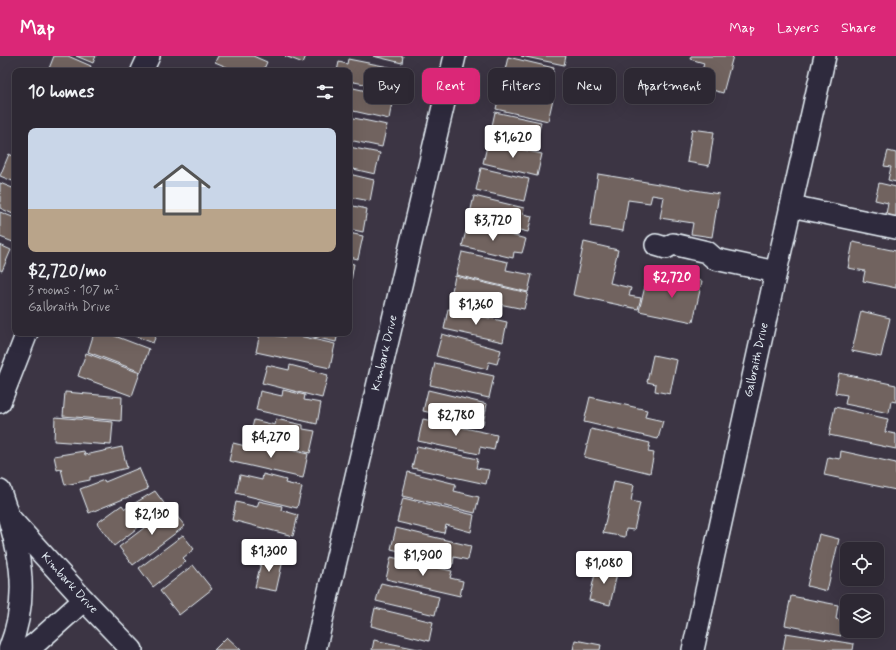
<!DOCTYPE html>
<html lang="en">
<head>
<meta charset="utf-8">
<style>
  body { margin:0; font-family:Mynerve,sans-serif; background:#35303b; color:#f1f3f6; height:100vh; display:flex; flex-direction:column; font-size:15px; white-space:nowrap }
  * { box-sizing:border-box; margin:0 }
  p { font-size:13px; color:#a7a6ac }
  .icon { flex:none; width:22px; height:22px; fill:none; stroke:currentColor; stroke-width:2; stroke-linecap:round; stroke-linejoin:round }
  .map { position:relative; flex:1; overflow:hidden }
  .panel { position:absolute; left:12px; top:12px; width:340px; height:268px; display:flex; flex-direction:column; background:#2d2833; border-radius:8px; box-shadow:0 4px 16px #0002,0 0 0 1px #48444e }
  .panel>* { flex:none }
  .banner { position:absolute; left:364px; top:12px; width:380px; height:36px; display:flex; gap:8px }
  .tools { position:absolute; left:840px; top:486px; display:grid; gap:8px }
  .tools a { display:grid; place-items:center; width:44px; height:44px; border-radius:8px; background:#2d2833; box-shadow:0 4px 16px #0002,0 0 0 1px #48444e; font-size:20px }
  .price { position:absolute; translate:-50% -34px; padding:0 9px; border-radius:4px; background:#fff; color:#222; font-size:13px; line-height:26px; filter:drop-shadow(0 1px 2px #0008) }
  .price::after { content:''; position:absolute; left:50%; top:24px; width:12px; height:9px; margin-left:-6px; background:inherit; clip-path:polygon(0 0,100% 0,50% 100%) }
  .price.selected { background:#db2777; color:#fff }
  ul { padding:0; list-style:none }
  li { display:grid; align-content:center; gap:8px; height:212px; padding:0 16px }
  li+li { border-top:1px solid #48444e }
  li span { display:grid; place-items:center; height:124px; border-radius:8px; color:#555 }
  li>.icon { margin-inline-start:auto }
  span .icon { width:72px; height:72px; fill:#fffc; stroke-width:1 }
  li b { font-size:17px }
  h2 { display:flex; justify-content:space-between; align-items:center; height:48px; padding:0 16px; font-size:17px }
  .pill { padding:0 14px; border-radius:8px; background:#2d2833; box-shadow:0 4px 16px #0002,0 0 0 1px #48444e; font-size:14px; line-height:36px }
  .pill.selected { background:#db2777; color:#fff }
  header { display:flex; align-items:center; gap:24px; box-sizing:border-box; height:56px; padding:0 20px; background:#db2777; color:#fff }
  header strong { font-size:19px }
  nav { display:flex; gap:22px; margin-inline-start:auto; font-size:14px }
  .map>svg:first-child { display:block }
  .building { fill:#71635f; stroke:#e8f1f8 }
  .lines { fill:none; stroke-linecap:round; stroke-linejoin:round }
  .minor-casing { stroke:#e8f1f8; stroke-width:24 }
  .minor { stroke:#2f2a3d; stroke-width:21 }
  .labels { text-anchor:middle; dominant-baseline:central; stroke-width:3.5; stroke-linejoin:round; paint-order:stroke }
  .street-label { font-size:12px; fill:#e8f1f8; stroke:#2f2a3d }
</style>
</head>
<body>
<header>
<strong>Map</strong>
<nav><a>Map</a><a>Layers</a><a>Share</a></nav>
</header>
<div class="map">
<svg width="896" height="594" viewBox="0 0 896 594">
  <rect width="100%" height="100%" fill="#3c3544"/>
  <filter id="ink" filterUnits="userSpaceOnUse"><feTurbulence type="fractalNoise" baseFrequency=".025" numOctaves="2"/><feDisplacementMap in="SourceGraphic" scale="8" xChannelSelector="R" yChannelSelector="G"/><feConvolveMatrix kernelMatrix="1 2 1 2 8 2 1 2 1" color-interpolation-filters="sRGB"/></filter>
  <g filter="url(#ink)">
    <path class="building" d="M54,0H68L91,10L89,15H48Z
      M76,0H96L93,7Z
      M218,0H253L267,6L263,15H236L215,6Z
      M285,0H306L303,7Z
      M373,0H403L402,7Z
      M521,0H566L564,9Z
      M691,0H733L723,37L698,30L704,7L690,3Z
      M508,1L554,12L549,34L503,23Z
      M348,3L399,13L395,34L349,25V15H337L339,6L347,8Z
      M349,31L393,41L389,63L349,54Z
      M501,31L553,43L548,65L496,53Z
      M495,56L541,66L536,89L490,79Z
      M349,61L387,69L382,91L349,84Z
      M692,73L714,76L709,110L687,106Z
      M488,86L542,98L537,120L483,107Z
      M349,91L380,97L375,118L349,112Z
      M888,95L896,97V126L888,124L891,111L884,110Z
      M9,98L15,101V126L0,120Z
      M481,112L529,123L524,145L476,134Z
      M349,118L374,124L370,145L349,141Z
      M598,118L719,138L712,181L691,178L693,167L660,162L664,141L652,139L650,147L628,144L623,175L590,170Z
      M0,127L15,133V159L0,152Z
      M879,127L896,131V161L886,158L888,147L875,144Z
      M474,140L524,152L523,158L532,160L528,176L469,162Z
      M349,149L367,153L363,176L349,173Z
      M0,156L15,162V181L13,186L0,181Z
      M468,168L526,183L522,197L514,196L513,202L462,190Z
      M349,177L363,180L358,203L349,201Z
      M584,186L618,194L610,227L631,232L629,240L641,242L638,253L573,239Z
      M853,186L896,195V232L863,225L865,215L848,212Z
      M0,189L11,194L2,215L0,214Z
      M462,196L508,206L506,214L532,219L528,236L456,219Z
      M349,207L354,208L350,231H349Z
      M455,220L528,237L524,253L499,248L497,255L450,245Z
      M683,221L702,225L693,266L639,255L647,222L681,229Z
      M448,253L507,266L503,286L444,273Z
      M861,255L890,262L881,301L852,295Z
      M94,277H107L149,293L141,316L88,296Z
      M128,277H157L153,287Z
      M260,277L285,281L286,277L335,288L330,312L256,296Z
      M296,277H338L336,286Z
      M442,278L501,294L497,308L489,306L487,313L436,300Z
      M86,297L140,317L132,340L78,320Z
      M653,299L677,304L670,338L655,335L656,328L647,326Z
      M435,307L494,320L489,342L430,329Z
      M267,309L289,314L290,309L328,319L322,342L262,327Z
      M839,317L896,329V346L891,345L889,357L845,348L847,339L835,337Z
      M283,334L305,339L304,344L321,347L317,368L256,354L260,335L282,340Z
      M428,334L487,348L483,368L423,355Z
      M65,336L122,341L121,365L63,360Z
      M590,341L647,354L645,361L663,365L658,383L584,366Z
      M835,351L888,363L885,376L896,378V393L829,379Z
      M55,361L113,366L111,389L54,385Z
      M276,363L303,369V373L315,375L310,397L249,383L254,364L275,369Z
      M423,363L497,379L494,394L480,391L479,398L418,385Z
      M591,373L650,387L648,396L654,397L650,417L584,401Z
      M233,387L258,393L260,387L308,398L303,422L229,405Z
      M417,390L478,403L476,412L489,414L486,428L412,412Z
      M122,391L127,412L90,421V424L65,429L61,413L57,414L54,400L84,395L85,399Z
      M841,395L896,407V434L824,419L828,401L840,403Z
      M139,412L148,433L89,457L80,433L104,424L105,426Z
      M408,416L456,428L454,435L479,441L475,457L402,440Z
      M263,418L286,424L285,427L302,431L297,452L236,437L240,419L262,424Z
      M614,425L634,429L631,445L640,447L634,474L626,473L625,481L603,477Z
      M155,435L166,450L114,490L97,467L122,449L125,453Z
      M403,442L474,459L471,476L446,469L444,477L397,466Z
      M259,445L282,450L281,454L298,459L293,480L232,464L236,446L257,451Z
      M170,452L185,470L133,509L119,491Z
      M396,472L471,490L468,504L454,501L453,508L391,493Z
      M819,478L839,483L827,535L807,530Z
      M183,479L194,493L183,502L186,505L153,531L139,512Z
      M263,499L283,504L276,535L255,531Z
      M391,501L452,515L450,522L463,525L460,540L386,523Z
      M193,509L212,533L179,559L160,535Z
      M597,509L618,513L610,549L589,544Z
      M381,527L439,541L435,559L376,545Z
      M791,540L838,549L836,563L844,565L841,580L785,569Z
      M375,552L433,566L429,585L371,570Z
      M786,577L854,588L853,594H783Z
      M227,581L241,594H214Z
      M374,584L423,594H372Z
      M575,584L601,589L600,594H573Z"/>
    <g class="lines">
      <g class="minor-casing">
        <g id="minor">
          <path d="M142,15L149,0"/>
          <path d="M791,150L896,172"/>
          <path d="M656,189L666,192L673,188L707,196L715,203L776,216"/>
          <path d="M0,346L27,277"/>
          <path d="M0,435C19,491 32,536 9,594"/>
          <path id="s1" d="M8,460L84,544L132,594"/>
          <path d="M26,594L36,587L84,544"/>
          <path id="s2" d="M315,594L455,0"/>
          <path id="s3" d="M693,594L776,216L825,0"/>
        </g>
      </g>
      <use href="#minor" class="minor"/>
    </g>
  </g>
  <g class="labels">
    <g class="street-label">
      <text stroke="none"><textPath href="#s2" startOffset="305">Kimbark Drive</textPath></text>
      <text stroke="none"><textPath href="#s3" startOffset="297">Galbraith Drive</textPath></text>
      <text stroke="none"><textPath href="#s1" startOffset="91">Kimbark Drive</textPath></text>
    </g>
  </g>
</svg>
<div class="tools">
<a><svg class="icon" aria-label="locate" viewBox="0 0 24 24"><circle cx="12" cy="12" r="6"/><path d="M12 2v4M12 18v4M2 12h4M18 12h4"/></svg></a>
<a><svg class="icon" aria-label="layers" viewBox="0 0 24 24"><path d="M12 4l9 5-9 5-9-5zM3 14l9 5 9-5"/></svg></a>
</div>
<b class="price" style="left:513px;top:103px">$1,620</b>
<b class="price" style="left:493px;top:186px">$3,720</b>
<b class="price selected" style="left:672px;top:243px">$2,720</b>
<b class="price" style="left:476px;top:270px">$1,360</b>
<b class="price" style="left:456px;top:381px">$2,780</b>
<b class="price" style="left:271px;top:403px">$4,270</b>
<b class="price" style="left:152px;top:480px">$2,130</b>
<b class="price" style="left:269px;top:517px">$1,300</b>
<b class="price" style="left:423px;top:521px">$1,900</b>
<b class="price" style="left:604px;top:529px">$1,080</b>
<div class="banner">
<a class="pill">Buy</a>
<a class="pill selected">Rent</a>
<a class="pill">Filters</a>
<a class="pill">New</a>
<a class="pill">Apartment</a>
</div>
<section class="panel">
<h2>10 homes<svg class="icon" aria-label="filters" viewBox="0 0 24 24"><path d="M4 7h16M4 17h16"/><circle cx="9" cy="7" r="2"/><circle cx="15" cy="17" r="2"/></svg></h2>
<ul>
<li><span style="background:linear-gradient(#c9d6e8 65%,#b9a48a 0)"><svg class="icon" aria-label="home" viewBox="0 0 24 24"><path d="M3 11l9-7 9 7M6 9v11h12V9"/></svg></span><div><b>$2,720/mo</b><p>3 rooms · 107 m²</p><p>Galbraith Drive</p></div></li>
</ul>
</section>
</div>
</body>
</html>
